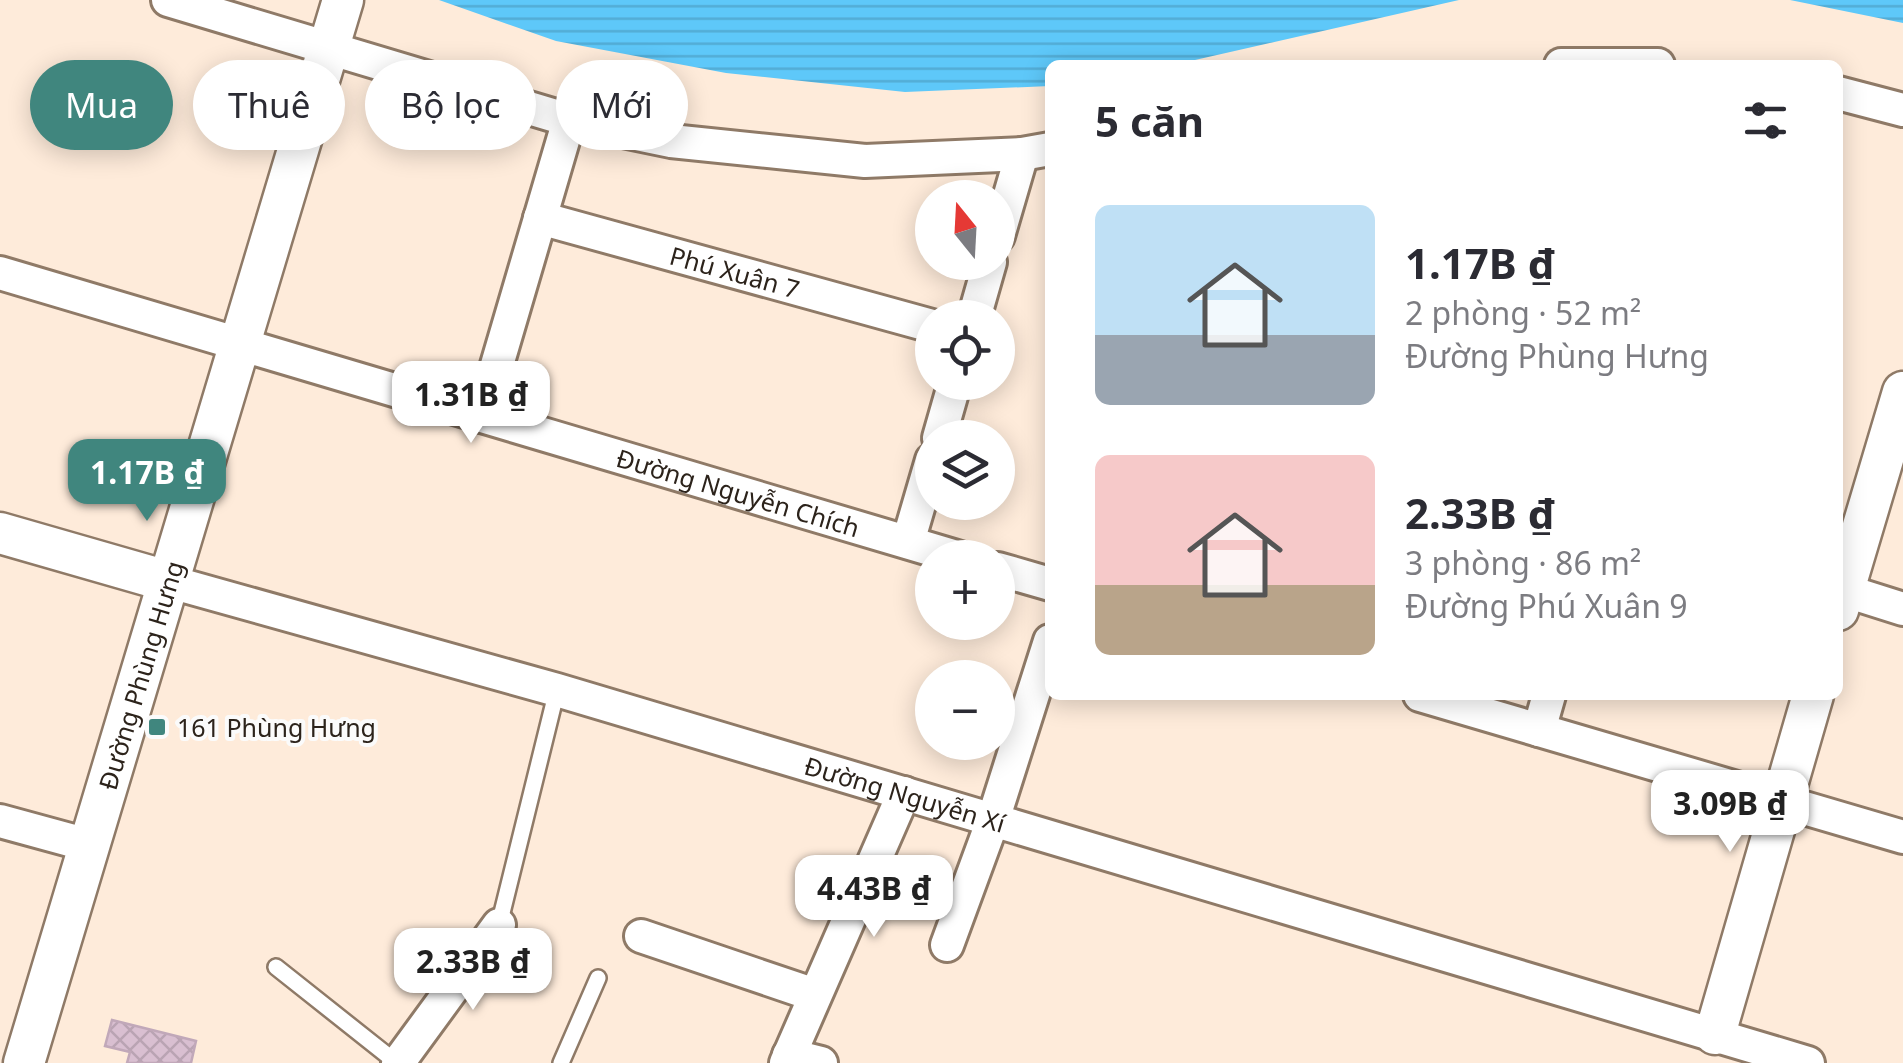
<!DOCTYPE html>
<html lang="vi">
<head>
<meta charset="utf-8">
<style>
  body { margin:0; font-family:"Noto Sans",sans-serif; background:#f7f7f7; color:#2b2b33; height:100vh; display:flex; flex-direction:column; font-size:38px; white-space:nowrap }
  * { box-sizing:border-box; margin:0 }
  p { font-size:32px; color:#7c7c81 }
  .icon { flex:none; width:55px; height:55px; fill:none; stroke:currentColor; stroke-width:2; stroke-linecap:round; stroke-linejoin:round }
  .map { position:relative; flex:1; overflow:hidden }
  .details { position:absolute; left:1045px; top:60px; width:798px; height:640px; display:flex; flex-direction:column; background:#fff; border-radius:15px; box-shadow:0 5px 25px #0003 }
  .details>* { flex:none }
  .top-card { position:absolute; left:30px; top:60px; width:865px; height:90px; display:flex; gap:20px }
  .needle { width:65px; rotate:342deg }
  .fabs { position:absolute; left:915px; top:180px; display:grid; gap:20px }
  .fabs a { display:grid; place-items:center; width:100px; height:100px; border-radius:50%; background:#fff; box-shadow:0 5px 25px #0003; font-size:50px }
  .price { position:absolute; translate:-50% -85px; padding:0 22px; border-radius:20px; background:#fff; color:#222; font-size:32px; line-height:65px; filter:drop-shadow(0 2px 5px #0008) }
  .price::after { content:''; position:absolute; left:50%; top:60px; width:30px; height:22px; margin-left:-15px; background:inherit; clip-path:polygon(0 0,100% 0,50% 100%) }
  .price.active { background:#40867e; color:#fff }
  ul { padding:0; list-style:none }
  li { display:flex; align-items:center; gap:30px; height:250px; padding:0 50px }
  li span { display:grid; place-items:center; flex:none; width:280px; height:200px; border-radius:15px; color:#555 }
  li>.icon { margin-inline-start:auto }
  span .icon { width:120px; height:120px; fill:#fffc; stroke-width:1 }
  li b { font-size:42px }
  h2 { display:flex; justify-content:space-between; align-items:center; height:120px; padding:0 50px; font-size:42px }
  .pill { padding:0 35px; border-radius:45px; background:#fff; box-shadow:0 5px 25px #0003; font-size:35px; line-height:90px }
  .pill.active { background:#40867e; color:#fff }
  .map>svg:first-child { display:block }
  .water { fill:url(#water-rules) }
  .building { fill:url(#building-cross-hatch); stroke:#c1a8b9; stroke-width:2.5 }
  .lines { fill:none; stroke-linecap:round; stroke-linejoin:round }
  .service-casing { stroke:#8f7a67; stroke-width:20 }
  .minor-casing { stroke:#8f7a67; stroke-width:38 }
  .tertiary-casing { stroke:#8f7a67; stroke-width:45 }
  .service { stroke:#fff; stroke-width:15 }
  .minor { stroke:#fff; stroke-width:32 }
  .tertiary { stroke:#fff; stroke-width:40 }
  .poi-dot { fill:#40867e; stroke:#fbfbfb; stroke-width:4 }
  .labels { text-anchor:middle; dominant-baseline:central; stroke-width:8; stroke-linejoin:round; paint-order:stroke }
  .street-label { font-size:25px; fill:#2c231b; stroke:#fbfbfb }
  .poi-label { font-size:25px; fill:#2c231b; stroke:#fbfbfb; text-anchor:start }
</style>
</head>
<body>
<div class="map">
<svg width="1903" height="1063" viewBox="0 0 1903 1063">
  <defs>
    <pattern id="water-rules" width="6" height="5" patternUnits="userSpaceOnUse" patternTransform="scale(2.5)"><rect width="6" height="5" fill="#5ec8f9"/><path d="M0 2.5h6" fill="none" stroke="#52acd5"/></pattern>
    <pattern id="building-cross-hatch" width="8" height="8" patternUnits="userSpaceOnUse" patternTransform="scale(2.5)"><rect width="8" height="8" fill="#d9bfd1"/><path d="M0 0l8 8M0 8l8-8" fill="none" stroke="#baa4b3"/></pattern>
  </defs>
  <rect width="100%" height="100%" fill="#feebda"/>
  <path class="water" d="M439,0H1459L1173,65H1050V86L905,92L726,73L556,41Z
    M1790,0H1903V23Z"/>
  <path class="building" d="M112,1020L196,1041L191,1063H127L130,1052L105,1046Z"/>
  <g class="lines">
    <g class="service-casing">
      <path id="service" d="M499,925L557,690
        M276,967L397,1063
        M561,1063L598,978"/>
    </g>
    <g class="minor-casing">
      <g id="minor">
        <path d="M168,0L569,120L671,141L865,161L1022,154L1050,149"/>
        <path d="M1561,65H1658"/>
        <path d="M1838,93L1903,110"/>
        <path id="s1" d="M540,218L932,326"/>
        <path d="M998,236L1022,154"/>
        <path id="s2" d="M0,273L960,558"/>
        <path d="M974,318L990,262"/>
        <path d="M482,416L569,120"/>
        <path d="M939,438L955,382"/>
        <path d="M908,542L932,460"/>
        <path d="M998,569L1050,584"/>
        <path id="s3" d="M167,581L557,690L1808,1063"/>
        <path d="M1843,590L1903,609"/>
        <path d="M1420,695L1903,837"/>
        <path d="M1539,730L1549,695"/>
        <path d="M0,821L88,845"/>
        <path d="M641,936L815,995"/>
        <path d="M947,945L993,820L1050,641"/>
        <path d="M789,1055L821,1063"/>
        <path d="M398,1063L499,925"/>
        <path d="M786,1063L904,793"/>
      </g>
    </g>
    <g class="tertiary-casing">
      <g id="tertiary">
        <path d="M0,533L167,581"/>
        <path d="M1838,610L1903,392"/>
        <path d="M1715,1034L1813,695"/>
        <path id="s4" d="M24,1063L343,0"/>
      </g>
    </g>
    <use href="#service" class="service"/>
    <use href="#minor" class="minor"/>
    <use href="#tertiary" class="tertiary"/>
  </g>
  <rect class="poi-dot" x="147" y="717" width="20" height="20" rx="5"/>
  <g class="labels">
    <g class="street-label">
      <text stroke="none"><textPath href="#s1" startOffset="202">Phú Xuân 7</textPath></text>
      <text stroke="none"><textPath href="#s2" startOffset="770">Đường Nguyễn Chích</textPath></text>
      <text stroke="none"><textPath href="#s4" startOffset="405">Đường Phùng Hưng</textPath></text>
      <text stroke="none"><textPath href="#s3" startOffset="768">Đường Nguyễn Xí</textPath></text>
    </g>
    <g class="poi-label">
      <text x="177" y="727">161 Phùng Hưng</text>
    </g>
  </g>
</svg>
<div class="fabs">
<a><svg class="needle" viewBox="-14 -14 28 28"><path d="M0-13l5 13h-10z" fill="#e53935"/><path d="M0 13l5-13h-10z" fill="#7c7c81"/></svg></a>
<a><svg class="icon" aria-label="locate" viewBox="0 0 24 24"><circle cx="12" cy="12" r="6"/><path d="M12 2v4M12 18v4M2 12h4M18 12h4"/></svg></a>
<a><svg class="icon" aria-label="layers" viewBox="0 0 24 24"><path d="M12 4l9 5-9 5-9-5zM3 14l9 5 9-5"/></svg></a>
<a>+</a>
<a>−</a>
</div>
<b class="price" style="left:471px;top:446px">1.31B ₫</b>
<b class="price active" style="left:147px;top:524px">1.17B ₫</b>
<b class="price" style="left:1730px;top:855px">3.09B ₫</b>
<b class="price" style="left:874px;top:940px">4.43B ₫</b>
<b class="price" style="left:473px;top:1013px">2.33B ₫</b>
<div class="top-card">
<a class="pill active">Mua</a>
<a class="pill">Thuê</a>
<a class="pill">Bộ lọc</a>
<a class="pill">Mới</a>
</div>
<section class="details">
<h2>5 căn<svg class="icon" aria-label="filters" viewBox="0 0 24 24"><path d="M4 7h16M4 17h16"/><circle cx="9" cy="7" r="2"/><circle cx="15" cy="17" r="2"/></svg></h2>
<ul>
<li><span style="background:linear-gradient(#bfe0f5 65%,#9aa5b1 0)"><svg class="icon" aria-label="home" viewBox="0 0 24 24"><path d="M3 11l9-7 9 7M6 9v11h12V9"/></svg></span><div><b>1.17B ₫</b><p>2 phòng · 52 m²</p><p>Đường Phùng Hưng</p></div></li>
<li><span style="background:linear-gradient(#f6c9c9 65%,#b9a48a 0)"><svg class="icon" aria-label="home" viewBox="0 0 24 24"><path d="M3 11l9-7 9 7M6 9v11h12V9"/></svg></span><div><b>2.33B ₫</b><p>3 phòng · 86 m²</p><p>Đường Phú Xuân 9</p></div></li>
</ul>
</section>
</div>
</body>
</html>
